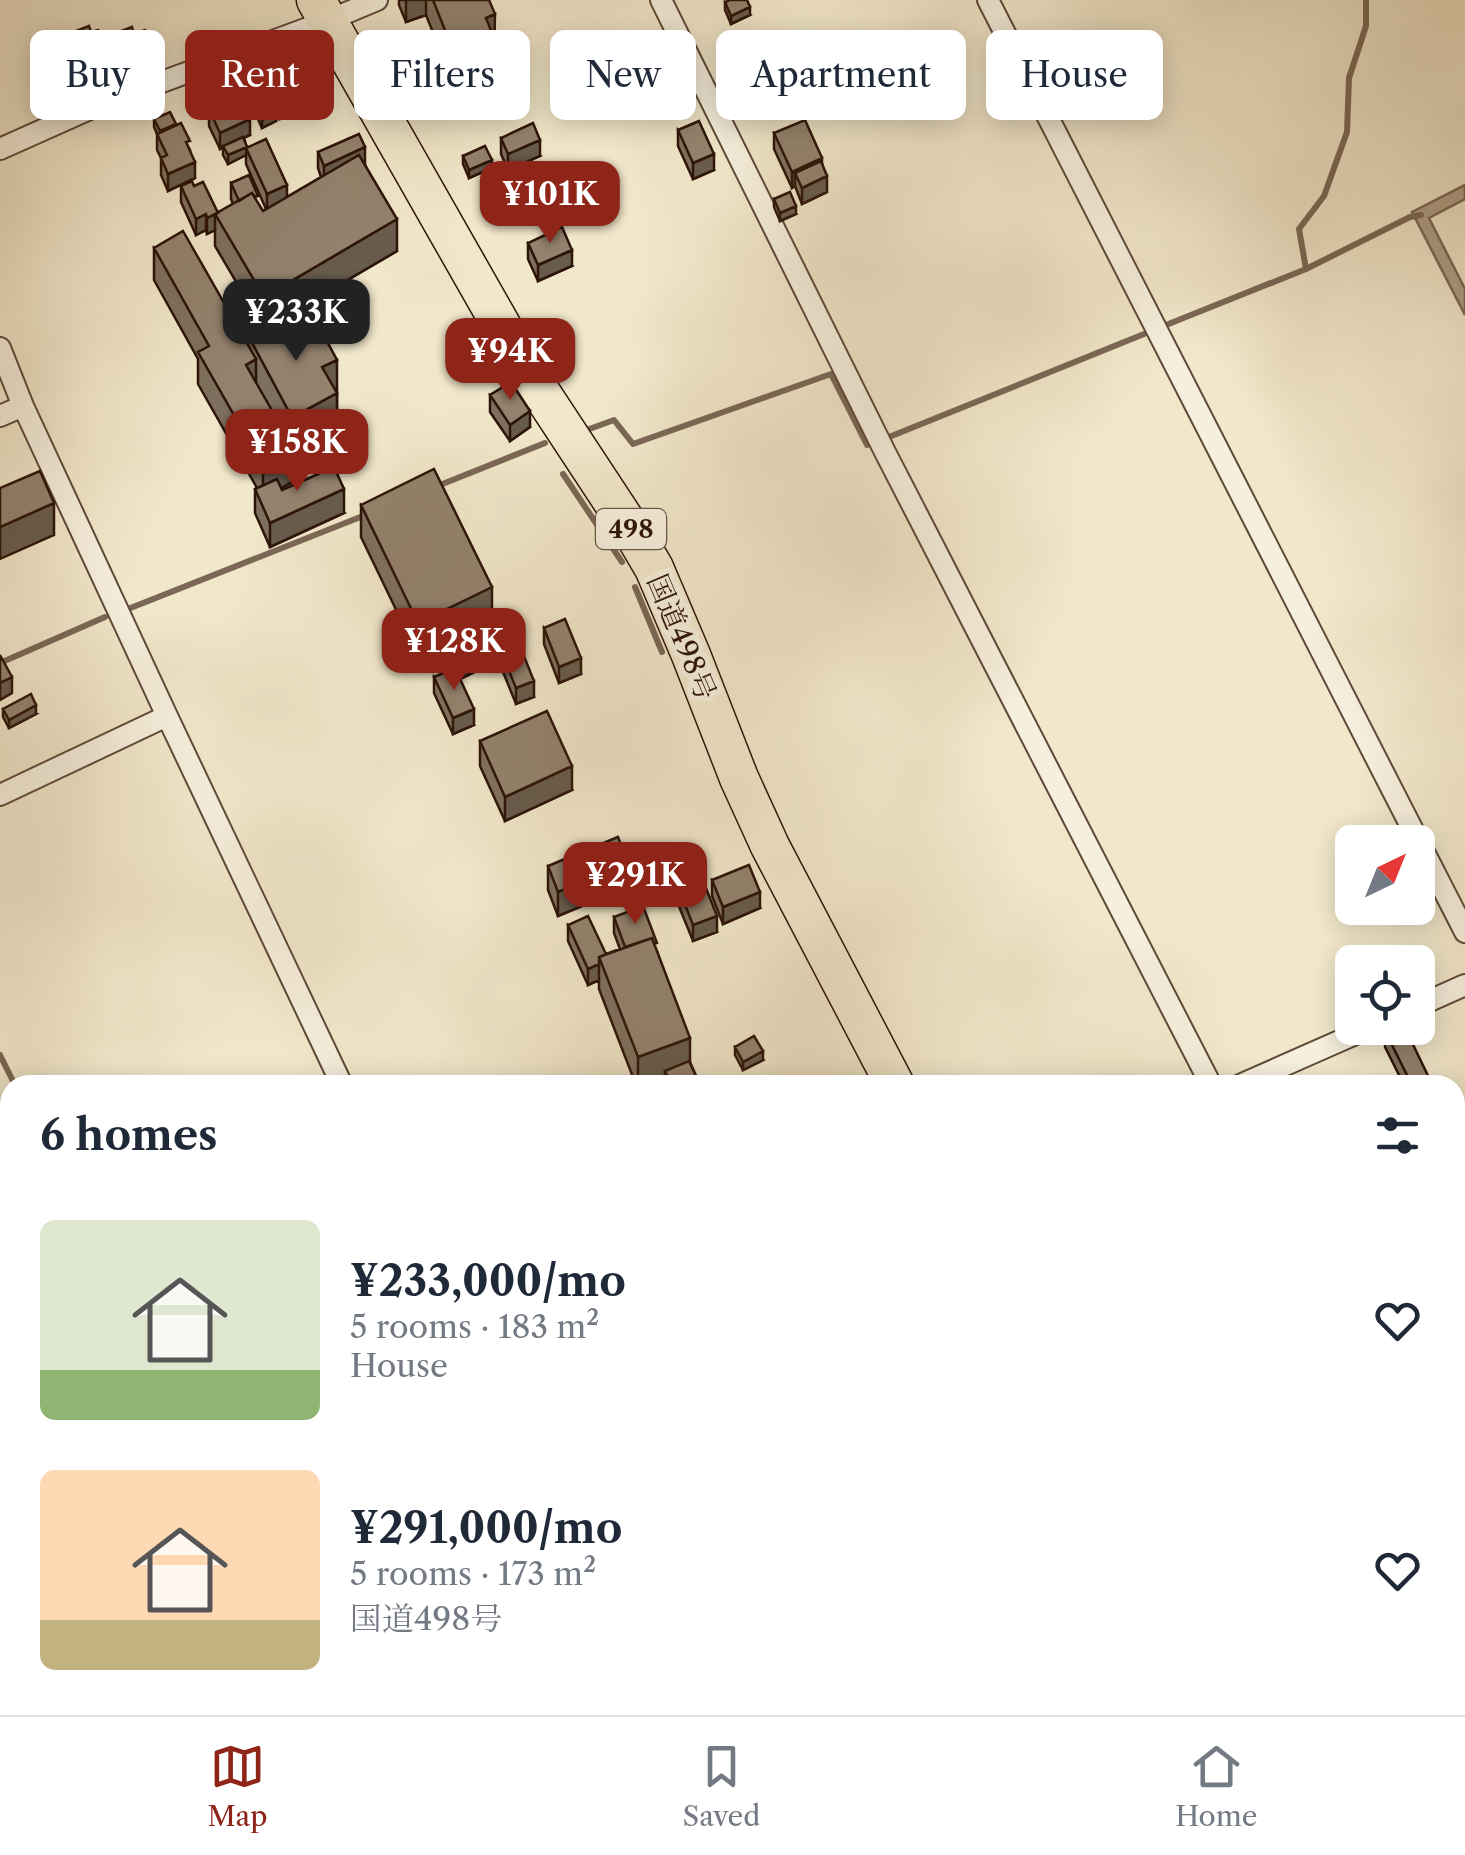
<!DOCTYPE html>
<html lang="en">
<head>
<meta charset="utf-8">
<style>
  body { margin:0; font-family:"Libre Caslon Text","Noto Serif JP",serif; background:#f2f2f3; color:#1f2937; height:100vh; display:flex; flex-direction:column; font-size:38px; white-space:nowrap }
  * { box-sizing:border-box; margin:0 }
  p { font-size:32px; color:#747a83 }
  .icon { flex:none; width:55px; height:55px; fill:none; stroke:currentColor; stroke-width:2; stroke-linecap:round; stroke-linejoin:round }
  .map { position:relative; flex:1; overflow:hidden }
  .sheet { position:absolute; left:0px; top:1075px; width:1465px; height:640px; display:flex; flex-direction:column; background:#fff; border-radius:30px 30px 0 0; box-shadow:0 5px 25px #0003 }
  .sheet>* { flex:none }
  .hud { position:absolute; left:30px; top:30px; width:1405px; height:90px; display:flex; gap:20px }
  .needle { width:65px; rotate:43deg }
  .controls { position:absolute; left:1335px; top:825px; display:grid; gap:20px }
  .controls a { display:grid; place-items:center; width:100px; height:100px; border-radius:15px; background:#fff; box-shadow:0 5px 25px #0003; font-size:50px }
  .price { position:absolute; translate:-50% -85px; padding:0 22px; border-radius:20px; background:#8f2418; color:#fff; font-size:32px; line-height:65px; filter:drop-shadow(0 2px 5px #0008) }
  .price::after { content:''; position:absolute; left:50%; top:60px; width:30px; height:22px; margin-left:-15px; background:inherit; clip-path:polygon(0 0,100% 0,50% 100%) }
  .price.current { background:#222; color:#fff }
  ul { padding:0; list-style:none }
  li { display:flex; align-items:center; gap:30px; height:250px; padding:0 40px }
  li span { display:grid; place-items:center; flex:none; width:280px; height:200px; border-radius:15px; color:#555 }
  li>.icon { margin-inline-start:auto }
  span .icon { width:120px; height:120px; fill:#fffc; stroke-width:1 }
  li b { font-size:42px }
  h2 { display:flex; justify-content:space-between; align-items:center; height:120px; padding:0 40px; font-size:42px }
  .pill { padding:0 35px; border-radius:15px; background:#fff; box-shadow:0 5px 25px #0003; font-size:35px; line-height:90px }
  .pill.current { background:#8f2418; color:#fff }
  .dock { display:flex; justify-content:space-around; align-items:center; height:140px; border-top:2px solid #e0e1e3; background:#fff; font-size:28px; color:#747a83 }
  .dock a { display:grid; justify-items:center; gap:5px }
  .dock .current { color:#8f2418 }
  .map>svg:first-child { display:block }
  .water { fill:#ae9f88; stroke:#7a6755; stroke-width:2.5 }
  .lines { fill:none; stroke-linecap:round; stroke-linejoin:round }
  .stream { stroke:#7a6755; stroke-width:6 }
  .street-casing { stroke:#5e4938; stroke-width:24 }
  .secondary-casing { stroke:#2d1408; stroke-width:31 }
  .highway-casing { stroke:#2d1408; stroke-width:41 }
  .street { stroke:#f6efdd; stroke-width:20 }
  .secondary { stroke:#f6efdd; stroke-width:28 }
  .highway { stroke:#f1e7ca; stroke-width:38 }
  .wall { fill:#7e705e; stroke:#2d1408; stroke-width:2.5 }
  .shaded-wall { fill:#675b4c; stroke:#2d1408; stroke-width:2.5 }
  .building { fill:#93826d; stroke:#2d1408; stroke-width:2.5 }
  .labels { text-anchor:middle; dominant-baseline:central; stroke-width:10; stroke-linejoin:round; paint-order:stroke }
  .shield { fill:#f6efdd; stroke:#695648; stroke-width:2.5 }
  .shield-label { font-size:25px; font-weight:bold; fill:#2d1408 }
  .street-label { font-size:28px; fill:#2d1408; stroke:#f6efdd }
</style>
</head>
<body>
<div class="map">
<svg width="1465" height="1715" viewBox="0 0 1465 1715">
  <rect width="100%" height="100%" fill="#f1e7ca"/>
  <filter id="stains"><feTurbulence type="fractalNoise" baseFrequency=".002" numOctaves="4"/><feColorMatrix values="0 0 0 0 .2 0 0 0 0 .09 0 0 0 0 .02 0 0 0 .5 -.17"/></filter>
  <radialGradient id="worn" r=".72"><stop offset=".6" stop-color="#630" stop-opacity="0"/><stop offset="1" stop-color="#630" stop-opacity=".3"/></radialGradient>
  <path class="water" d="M1465,185V199L1429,218L1465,289V315L1412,212Z"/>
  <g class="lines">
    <path class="stream" d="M1306,269L1299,229L1324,196L1347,132L1349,78L1366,26V0
      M1166,325L1306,269L1410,217L1421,215
      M584,431L614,420L633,444L831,374L867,445
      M889,437L1144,334
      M563,474L622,562
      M435,487L545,443
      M635,587L662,652
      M128,609L368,514
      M0,663L105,617
      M0,1055L15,1085
      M325,1705L330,1715
      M1310,1705L1315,1715"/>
    <g class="street-casing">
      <path id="street" d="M661,0L885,452L1211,1085
        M988,0L1465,932
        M0,149L94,107L327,21L377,0
        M0,348L23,406L167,716L342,1085
        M0,416L23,406
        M0,795L167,716
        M1418,1006L1465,985
        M1240,1085L1369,1028
        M635,1705L640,1715"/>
    </g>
    <g class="secondary-casing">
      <path id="secondary" d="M929,1715L952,1705"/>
    </g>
    <g class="highway-casing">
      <path id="highway" d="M316,0L530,376L634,534L654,568L691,655L739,778L770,846L895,1085
        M1358,1705L1368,1715"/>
    </g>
    <use href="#street" class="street"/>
    <use href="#secondary" class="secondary"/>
    <use href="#highway" class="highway"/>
  </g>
  <path class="wall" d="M399,0H489L495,46L494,70L454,85L426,15L406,22L399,5Z
    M725,2L750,15L731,24L725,10Z
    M91,32L103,51L99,53L101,75L78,84L66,52V35Z
    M116,33L152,66L128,75L116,41Z
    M237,59L291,79L301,110L280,119L272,103V89L248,100L237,76Z
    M221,61L234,106L227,109L250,135L244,138L247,148L287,197L321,177L318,168V152L365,164L397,251L264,329L215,246V230L207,234L206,230L196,235L181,202V186H194L218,213L233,204L231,199V183L258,204L263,211L266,209L246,164V155L228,164L223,155V147L220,149L209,126V109L216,106L214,101L198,108L190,91V75Z
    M389,66L441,90L400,107L389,83Z
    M253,100L276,121L262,128L253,108Z
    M154,119L176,124L190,150L195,178L168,191L161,175V158L157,150V134L154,127Z
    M678,130L714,170L693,179L678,146Z
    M774,133L822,164L827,192L802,204L795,186L792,188L774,149Z
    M501,138L540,156L508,170L501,154Z
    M463,156L492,168L469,178L463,164Z
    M774,199L796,214L780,221L774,207Z
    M528,243L572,266L538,281L528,259Z
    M154,248L243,337V326L265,333L285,335L337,391V425L310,440V448L295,455L294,453V481L281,488L282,490L344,513L270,547L255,513V489L257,488L198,384V359L154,280Z
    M490,395L530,427L510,441L490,412Z
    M361,505L492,619L468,631L491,664L462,678L451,655V639L418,655L361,537Z
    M544,628L581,674L559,683L544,644Z
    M499,646L534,697L516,704L499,662Z
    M434,677L474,725L453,734L434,693Z
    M3,709L36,714L9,728L3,717Z
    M480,741L572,790L505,821L480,766Z
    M548,866L628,887L558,916L548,890Z
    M712,880L760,908L723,924L712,896Z
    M676,882L717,932L693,941L676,899Z
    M614,917L657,951L690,1062L700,1085H665V1079L649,1085H636L599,989V980L588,985L568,941V925L606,954L620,949L614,933Z
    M1385,1031L1431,1085H1404L1385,1047Z
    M735,1047L763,1060L743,1070L735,1055Z
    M1086,1705H1148L1124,1715H1091Z"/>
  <path class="shaded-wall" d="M406,0H426V15L406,22Z
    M750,7V15L731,24V16Z
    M495,14L494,70L454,85V53L486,18Z
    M103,43V51L96,54V46Z
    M152,50V66L128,75V59Z
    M101,59V75L78,84V67Z
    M291,64V80L248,100V83Z
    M441,74V90L400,107V91Z
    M214,84V101L198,108V91Z
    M234,90V106L219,112V96Z
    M301,94V110L280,119V103Z
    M276,113V121L262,128V120Z
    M250,119V135L220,149V133Z
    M540,140V156L508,170V154Z
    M247,147L246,155L228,164V155Z
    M365,147V163L324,182V166Z
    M714,154V170L693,179V163Z
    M822,158V174L795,173V186L792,188V172Z
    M492,160V168L469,178V170Z
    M195,162V178L168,191V174Z
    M827,176V192L802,204V188Z
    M287,185V201L267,210V194Z
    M796,206V214L780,221V213Z
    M206,214V230L196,235V219Z
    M215,214V230L207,234V218Z
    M397,219V251L264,329V297Z
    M572,250V266L538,281V265Z
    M256,359V391L246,365Z
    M337,360V391L322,399V367Z
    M337,393V425L310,440V448L295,455V423L306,410Z
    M530,411V427L510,441V425Z
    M294,449V481L263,498V466Z
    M344,489V513L270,547V523Z
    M54,503V535L0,559V527Z
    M492,587V619L418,655V623Z
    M491,647V664L462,678V662Z
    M581,658V674L559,683V667Z
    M12,677V693L0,700V683Z
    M534,681V697L516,704V688Z
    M36,705V714L9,728V720Z
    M474,709V725L453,734V718Z
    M572,766V790L505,821V797Z
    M628,863V887L558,916V892Z
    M760,892V908L723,924V907Z
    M717,916V932L693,941V925Z
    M599,964V980L588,985V969Z
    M690,1038V1070L665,1071V1079L649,1085H638V1057Z
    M763,1051V1060L743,1070V1062Z
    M1096,1705H1148L1124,1715H1096Z"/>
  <path class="building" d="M433,0H489L495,14L486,18L494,38L454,53Z
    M730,0H747L750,7L731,16L725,2Z
    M89,26L101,59L78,67L66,35Z
    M132,27L134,34L121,38L120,44L116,33Z
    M98,30L103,43L96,45L91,32Z
    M145,30L152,50L128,59L121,38Z
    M280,40L291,64L248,83L237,59Z
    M431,49L441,74L400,91L389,66Z
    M221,61L234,90L219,96L214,84L198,91L190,75Z
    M293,78L301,94L280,103L272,87Z
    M267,94L276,113L262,120L253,100Z
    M225,102L228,110L243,103L250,119L220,133L209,109Z
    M170,112L176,124L160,131L154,119Z
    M805,120L822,158L792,172L774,133Z
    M699,121L714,154L693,163L678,130Z
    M181,123L190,141L186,142L195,162L168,174L161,158L167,155L157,134Z
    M533,123L540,140L508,154L501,138Z
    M359,134L365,147L324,166L318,152Z
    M243,137L247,147L228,155L223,146Z
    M266,139L287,185L267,194L246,148Z
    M485,146L492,160L469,170L463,156Z
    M359,155L397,219L264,297L215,214L252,193L263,211Z
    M821,161L827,176L802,188L795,173Z
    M249,175L258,196L255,197L252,193L239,201L231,183Z
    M192,181L194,186L203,182L218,213L207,218L206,214L196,219L181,186Z
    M790,192L796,206L780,213L774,199Z
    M562,227L572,250L538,265L528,243Z
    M183,231L256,359L246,365L294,449L263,466L198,352L209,346L154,248Z
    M257,319L265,333L280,325L285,335L315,319L337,360L322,367L337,393L306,410L310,416L295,423L243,326Z
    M511,382L530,411L510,425L490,395Z
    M334,467L344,489L270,523L255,489L277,479L282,490Z
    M434,469L492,587L418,623L361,505Z
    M40,471L54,503L0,527V488Z
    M565,619L581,658L559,667L544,628Z
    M480,625L491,647L462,662L451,639Z
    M517,639L534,681L516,688L499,646Z
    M0,655L12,677L0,683Z
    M455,668L474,709L453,718L434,677Z
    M31,694L36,705L9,720L3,709Z
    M547,711L572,766L505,797L480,741Z
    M618,837L628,863L558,892L548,866Z
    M749,865L760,892L723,907L712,880Z
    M700,873L717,916L693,925L676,882Z
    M643,906L657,943L654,944L652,938L625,947L614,917Z
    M588,916L606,954L599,957V964L588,969L568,925Z
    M652,938L690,1038L638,1057L599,957Z
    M1391,1028H1405L1431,1082L1425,1085H1412L1385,1031Z
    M754,1036L763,1051L743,1062L735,1047Z
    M689,1061L700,1085H672L665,1071Z"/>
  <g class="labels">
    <rect class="shield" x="596" y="509" width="70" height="40" rx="8"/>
    <g class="shield-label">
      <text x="631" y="529">498</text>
    </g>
    <g class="street-label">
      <text transform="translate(682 637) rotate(67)">国道498号</text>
    </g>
  </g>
  <rect width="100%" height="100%" filter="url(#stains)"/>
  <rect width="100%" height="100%" fill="url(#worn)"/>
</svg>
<div class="controls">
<a><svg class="needle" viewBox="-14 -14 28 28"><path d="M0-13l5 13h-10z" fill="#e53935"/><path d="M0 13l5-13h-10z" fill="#747a83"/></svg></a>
<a><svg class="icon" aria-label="locate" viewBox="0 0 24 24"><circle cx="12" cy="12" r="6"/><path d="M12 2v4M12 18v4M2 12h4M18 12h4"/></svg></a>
</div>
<b class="price" style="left:550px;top:246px">¥101K</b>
<b class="price current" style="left:296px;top:364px">¥233K</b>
<b class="price" style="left:510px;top:403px">¥94K</b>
<b class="price" style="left:297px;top:494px">¥158K</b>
<b class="price" style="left:454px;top:693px">¥128K</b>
<b class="price" style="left:635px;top:927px">¥291K</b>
<div class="hud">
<a class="pill">Buy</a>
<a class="pill current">Rent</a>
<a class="pill">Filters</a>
<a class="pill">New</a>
<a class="pill">Apartment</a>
<a class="pill">House</a>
</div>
<section class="sheet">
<h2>6 homes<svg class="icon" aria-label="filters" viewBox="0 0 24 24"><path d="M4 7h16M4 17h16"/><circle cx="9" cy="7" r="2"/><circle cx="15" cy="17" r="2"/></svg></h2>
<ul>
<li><span style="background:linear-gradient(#dfe7d0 75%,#8fb573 0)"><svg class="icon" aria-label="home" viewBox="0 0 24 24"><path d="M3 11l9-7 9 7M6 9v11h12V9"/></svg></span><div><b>¥233,000/mo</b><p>5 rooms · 183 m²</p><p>House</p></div><svg class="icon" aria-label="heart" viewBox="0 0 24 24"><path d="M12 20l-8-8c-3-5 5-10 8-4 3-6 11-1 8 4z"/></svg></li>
<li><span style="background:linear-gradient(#ffd9b3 75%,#c2b280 0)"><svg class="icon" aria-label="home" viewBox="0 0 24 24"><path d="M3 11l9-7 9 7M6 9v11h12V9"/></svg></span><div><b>¥291,000/mo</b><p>5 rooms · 173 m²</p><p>国道498号</p></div><svg class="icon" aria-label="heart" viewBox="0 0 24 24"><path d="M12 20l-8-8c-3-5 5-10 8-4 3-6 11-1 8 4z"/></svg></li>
</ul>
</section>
</div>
<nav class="dock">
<a class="current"><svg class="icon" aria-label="map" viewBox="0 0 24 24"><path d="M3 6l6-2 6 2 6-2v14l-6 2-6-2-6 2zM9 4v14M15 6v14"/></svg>Map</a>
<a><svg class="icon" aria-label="saved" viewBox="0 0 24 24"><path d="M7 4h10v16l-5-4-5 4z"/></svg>Saved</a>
<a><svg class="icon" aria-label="home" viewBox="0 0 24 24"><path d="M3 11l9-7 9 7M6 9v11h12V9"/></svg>Home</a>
</nav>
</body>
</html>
